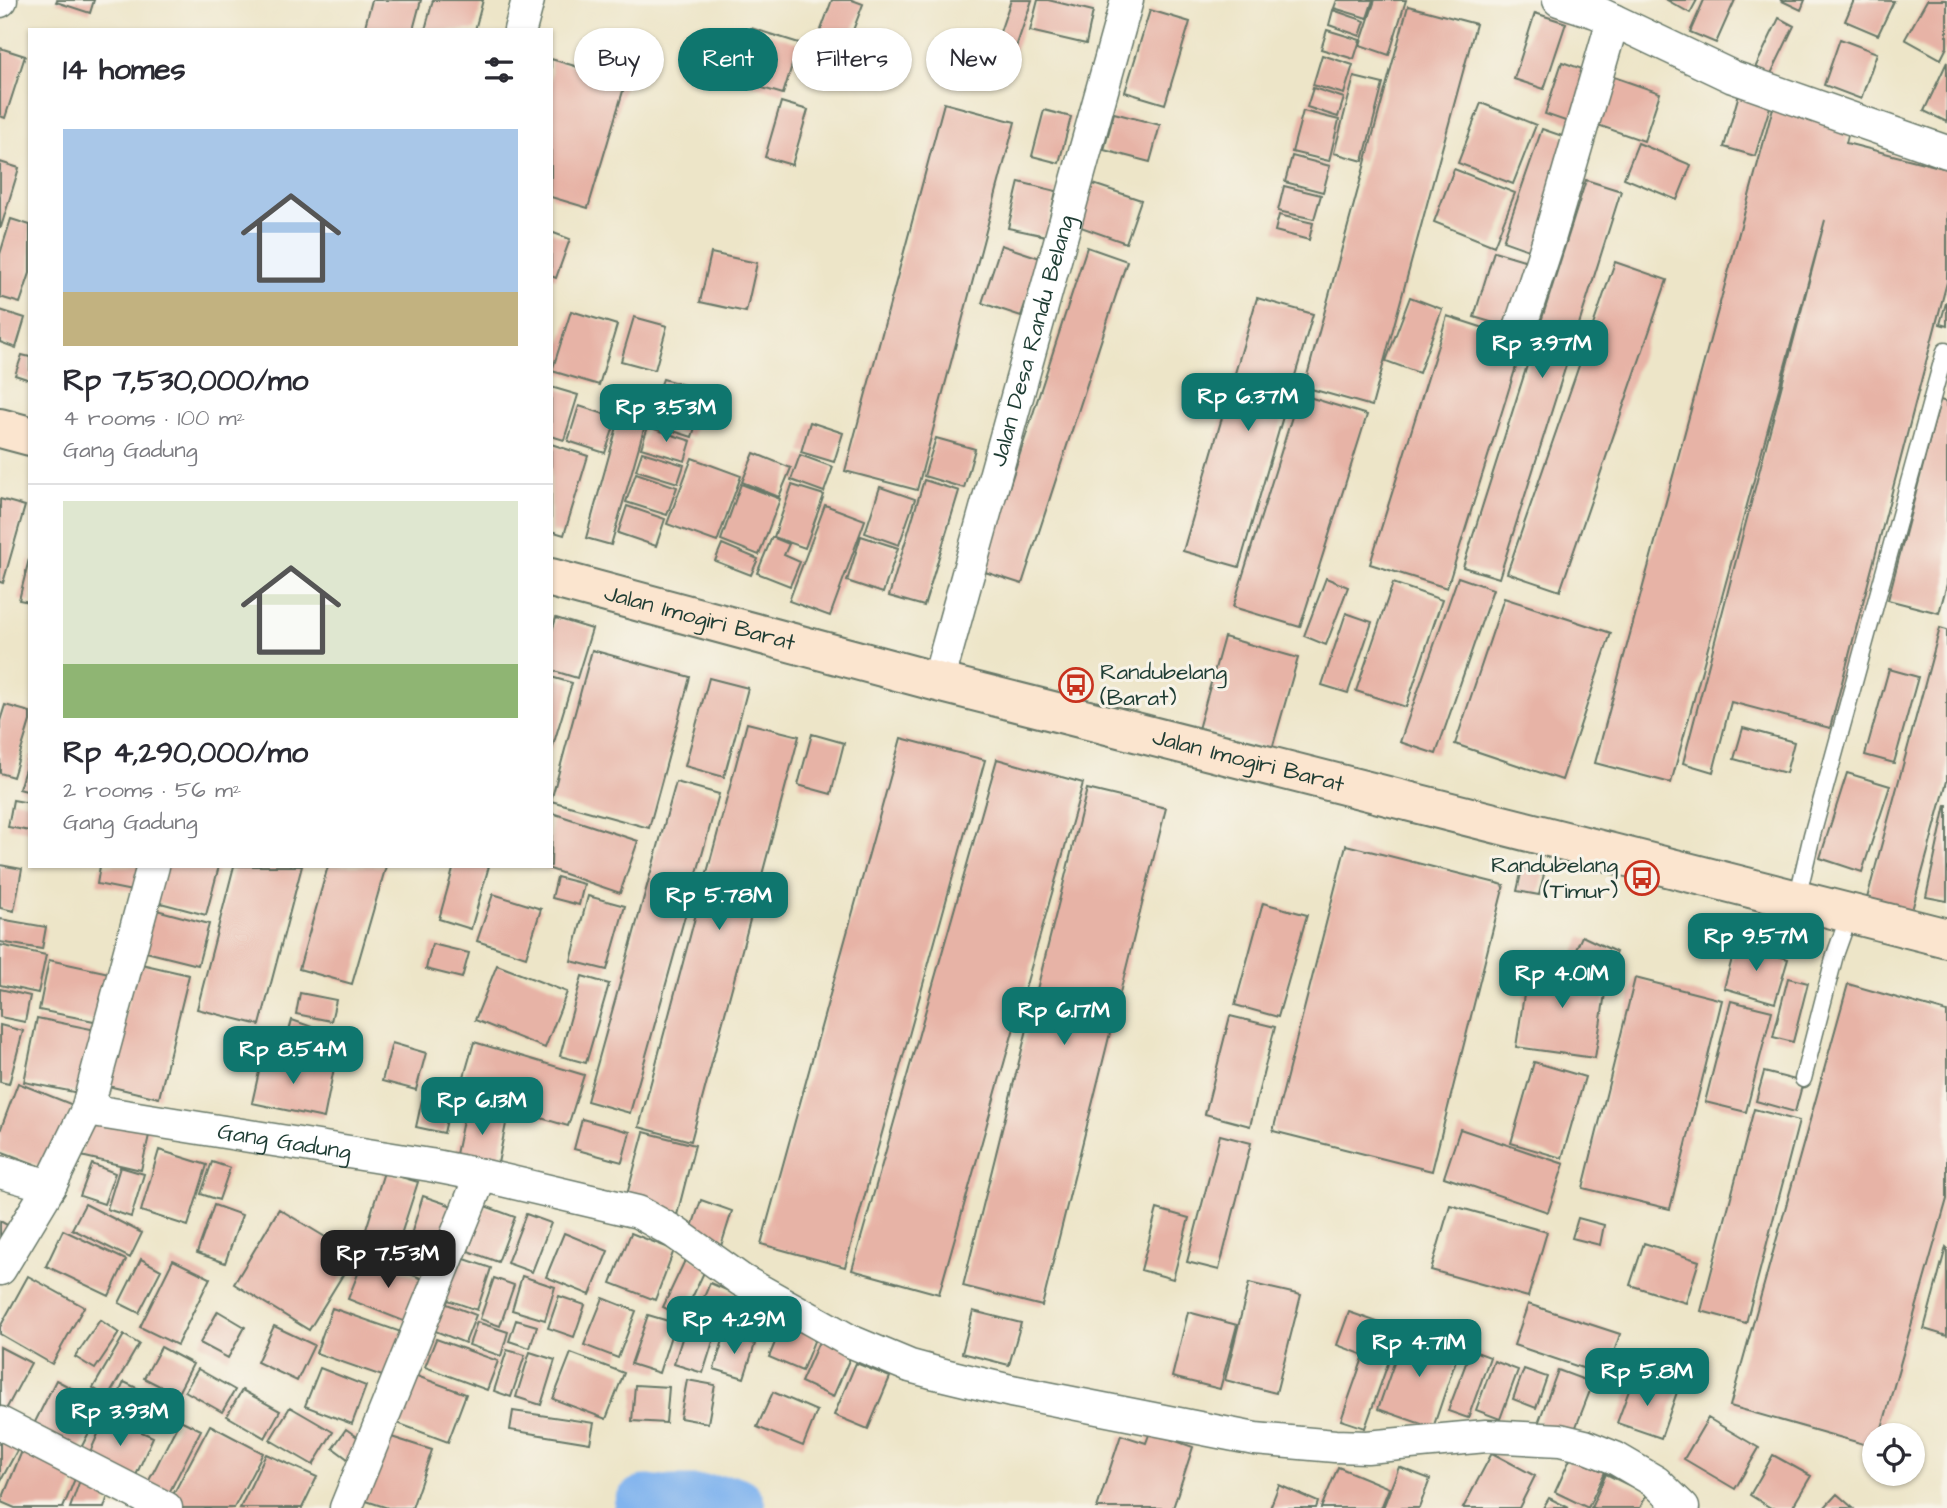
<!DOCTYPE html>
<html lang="en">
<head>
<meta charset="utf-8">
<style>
  body { margin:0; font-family:"Architects Daughter",sans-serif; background:#f7f7f7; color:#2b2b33; height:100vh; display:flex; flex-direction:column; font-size:26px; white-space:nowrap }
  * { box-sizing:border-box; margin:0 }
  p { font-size:23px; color:#7c7c81 }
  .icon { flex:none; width:38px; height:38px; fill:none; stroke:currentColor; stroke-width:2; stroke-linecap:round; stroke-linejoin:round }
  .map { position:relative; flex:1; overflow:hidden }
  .drawer { position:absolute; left:28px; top:28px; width:525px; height:840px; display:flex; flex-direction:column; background:#fff; border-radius:0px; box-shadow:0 2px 5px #0004 }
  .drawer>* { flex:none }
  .hud { position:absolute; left:574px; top:28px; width:665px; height:63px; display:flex; gap:14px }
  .fabs { position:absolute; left:1862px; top:1423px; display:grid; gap:14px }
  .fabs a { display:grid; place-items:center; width:63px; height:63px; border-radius:50%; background:#fff; box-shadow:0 2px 5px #0004; font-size:35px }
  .price { position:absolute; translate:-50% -60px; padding:0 16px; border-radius:14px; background:#0f766e; color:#fff; font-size:23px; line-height:46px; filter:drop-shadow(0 2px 4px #0008) }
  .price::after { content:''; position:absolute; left:50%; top:42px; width:21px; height:16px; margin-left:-10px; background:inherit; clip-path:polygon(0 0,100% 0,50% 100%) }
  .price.current { background:#222; color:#fff }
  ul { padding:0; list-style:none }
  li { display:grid; align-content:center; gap:14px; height:371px; padding:0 35px }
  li+li { border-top:2px solid #e1e1e2 }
  li span { display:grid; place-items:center; height:217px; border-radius:0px; color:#555 }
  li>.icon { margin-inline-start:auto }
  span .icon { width:126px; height:126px; fill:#fffc; stroke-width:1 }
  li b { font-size:30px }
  h2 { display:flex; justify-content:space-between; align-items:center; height:84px; padding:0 35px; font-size:30px }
  .chip { padding:0 24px; border-radius:32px; background:#fff; box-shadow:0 2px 5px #0004; font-size:24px; line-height:63px }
  .chip.current { background:#0f766e; color:#fff }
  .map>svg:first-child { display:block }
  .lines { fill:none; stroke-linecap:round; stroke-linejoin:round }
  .river { stroke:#81b4ee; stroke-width:65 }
  .building { fill:#e7b3a6 }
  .lane-casing { stroke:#677868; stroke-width:19 }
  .street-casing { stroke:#677868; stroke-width:35 }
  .secondary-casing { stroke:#677868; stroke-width:42 }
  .lane { stroke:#fff; stroke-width:16 }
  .street { stroke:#fff; stroke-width:32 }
  .secondary { stroke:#fbe5cf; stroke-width:38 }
  .labels { text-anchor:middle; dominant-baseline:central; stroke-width:6; stroke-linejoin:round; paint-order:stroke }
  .street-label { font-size:23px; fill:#1f3d34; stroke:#f7f3e8 }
  .poi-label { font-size:23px; fill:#1f3d34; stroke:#f7f3e8; text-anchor:start }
</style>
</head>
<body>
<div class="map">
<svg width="1947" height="1508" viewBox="0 0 1947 1508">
  <rect width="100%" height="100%" fill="#f7f3e8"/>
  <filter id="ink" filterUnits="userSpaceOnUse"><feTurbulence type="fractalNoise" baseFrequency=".0143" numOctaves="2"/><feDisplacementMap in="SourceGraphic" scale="14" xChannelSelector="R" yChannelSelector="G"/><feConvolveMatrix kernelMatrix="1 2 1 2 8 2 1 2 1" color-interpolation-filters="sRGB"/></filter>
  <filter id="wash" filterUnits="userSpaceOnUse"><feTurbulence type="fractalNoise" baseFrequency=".00686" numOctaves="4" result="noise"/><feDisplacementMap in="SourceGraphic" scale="28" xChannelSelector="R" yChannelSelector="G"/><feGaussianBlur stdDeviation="1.57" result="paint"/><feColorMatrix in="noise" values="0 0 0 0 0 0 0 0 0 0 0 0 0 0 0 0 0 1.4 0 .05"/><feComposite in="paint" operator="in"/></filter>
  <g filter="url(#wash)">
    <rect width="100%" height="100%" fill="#ede5c8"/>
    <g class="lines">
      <path class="river" d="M646,1508H733"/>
    </g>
    <g id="blocks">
      <path class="building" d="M57,0H94L90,13L56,2Z
        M372,0H421L413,30H364Z
        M433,0H483L475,30H425Z
        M832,0H852L863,4L839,67L811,57Z
        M1011,0H1032L1008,71L989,64Z
        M1038,0H1048L1093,11L1086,44L1030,31Z
        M1337,0H1373L1367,18L1334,8Z
        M1375,0H1406L1389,55L1360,45Z
        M1667,0H1697L1690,13Z
        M1704,0H1735L1716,43L1690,32Z
        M1780,0H1805L1801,10Z
        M1854,0L1894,1L1878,35L1845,21Z
        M1927,0H1947V47L1941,59L1905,39Z
        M1408,6L1476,24L1372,406L1304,387Z
        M1150,10L1190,22L1165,104L1125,92Z
        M1333,10L1365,21L1360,36L1329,25Z
        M1535,13L1566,23L1544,89L1514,79Z
        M1779,18L1794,26L1769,78L1754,70Z
        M751,28L799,43L783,94L735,80Z
        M1327,30L1360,40L1354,59L1321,49Z
        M1840,39L1877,53L1861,99L1824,85Z
        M0,48L25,56L5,118L0,116Z
        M1322,55L1353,65L1344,94L1313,85Z
        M551,59L626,81L588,208L551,197Z
        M1562,62L1591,72L1574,124L1545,114Z
        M1947,62V122L1924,111Z
        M1608,75L1660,93L1644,141L1592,123Z
        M1354,77L1383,84L1363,161L1334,153Z
        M1741,87L1773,97L1755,156L1724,147Z
        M1313,88L1344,98L1338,117L1307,107Z
        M781,102L808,110L792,165L765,157Z
        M944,103L1015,122L917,490L845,471Z
        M1481,103L1536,125L1513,184L1458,163Z
        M1774,104L1851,124L1846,143L1947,169V282L1830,728L1731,702L1713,772L1683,763L1825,220L1671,783L1595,763Z
        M1044,110L1071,117L1059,163L1032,156Z
        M1303,111L1339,120L1329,161L1292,152Z
        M1114,113L1160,125L1150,162L1104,150Z
        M1542,129L1577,141L1537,253L1503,241Z
        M1638,143L1691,165L1677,200L1624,178Z
        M1292,156L1330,166L1323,192L1285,182Z
        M0,162L19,168L1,227H0Z
        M1454,169L1515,193L1494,246L1434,222Z
        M1586,180L1621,191L1499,578L1463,567Z
        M1019,182L1056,191L1046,236L1008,228Z
        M1093,184L1141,200L1126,243L1078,226Z
        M1284,186L1321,195L1314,219L1278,211Z
        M1279,215L1313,223L1309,240L1275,231Z
        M11,219L30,225V273L20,303L0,297V254Z
        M551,232L570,239L556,278L551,276Z
        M1001,245L1040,258L1021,316L982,303Z
        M1087,247L1127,261L1022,584L982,571Z
        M1494,251L1534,263L1514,329L1474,317Z
        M711,253L757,263L746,312L700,302Z
        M1615,262L1667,280L1560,591L1507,573Z
        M1410,297L1442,309L1419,373L1386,361Z
        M1257,298L1313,314L1239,567L1183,551Z
        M1946,303H1947V326L1940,324Z
        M0,310L25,318L16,348L0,342Z
        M571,311L617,325L599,385L552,371Z
        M1447,316L1524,341L1447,588L1370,564Z
        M634,317L667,326L655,370L621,361Z
        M22,355L30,357V380L15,375Z
        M663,379L705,391L697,417L654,404Z
        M551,387L578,395L564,440L551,436Z
        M627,391L653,397L611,545L586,538Z
        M1299,394L1367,415L1300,627L1233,607Z
        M1940,400L1947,402V584L1939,613L1888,600Z
        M579,406L617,418L605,453L568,441Z
        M654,407L697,421L692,437L648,423Z
        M810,422L843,433L834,462L801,452Z
        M648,427L691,441L685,461L641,448Z
        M936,438L975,449L964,488L924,476Z
        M551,444L588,456L564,535L551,531Z
        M642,452L684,465L678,483L636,470Z
        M754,453L791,468L779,497L742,482Z
        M800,455L833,467L824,492L791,480Z
        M692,458L741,476L717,542L667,524Z
        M636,473L677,487L667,515L626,502Z
        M924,480L959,491L924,606L889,596Z
        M741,484L780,499L759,555L721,540Z
        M792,485L824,495L805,548L774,537Z
        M880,487L915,499L899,545L865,533Z
        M0,499L25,506L3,583L0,582Z
        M825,505L865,520L830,616L789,601Z
        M627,506L665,519L656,546L618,533Z
        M861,536L898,548L883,593L847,581Z
        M772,537L789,544L784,555L800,562L790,586L757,573Z
        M722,544L758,559L751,575L715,561Z
        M29,559H30V602L19,600Z
        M1458,577L1493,589L1436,754L1400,742Z
        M1326,578L1348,587L1326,645L1304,636Z
        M1393,583L1442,600L1406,707L1356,691Z
        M1504,598L1611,633L1562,780L1455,744Z
        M1346,613L1372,622L1348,693L1322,685Z
        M556,618L592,629L577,678L551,670V634Z
        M1940,628L1947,630V781L1911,914L1866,902Z
        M1224,637L1298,658L1272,749L1198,729Z
        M592,650L690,677L649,828L551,801Z
        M1889,669L1918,677L1894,763L1865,755Z
        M551,677L572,683L552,749H551Z
        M709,678L748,688L724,777L685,766Z
        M5,705L30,712V721L13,777L0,773V721Z
        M747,723L799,736L691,1141L639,1127Z
        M1743,728L1794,742L1786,773L1734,759Z
        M812,734L844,743L831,794L798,785Z
        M901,738L985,760L845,1267L761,1244Z
        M29,756H30V792L19,789Z
        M997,759L1083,783L939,1294L852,1270Z
        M1847,773L1890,786L1862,872L1820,858Z
        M676,782L719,794L630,1113L587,1101Z
        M1087,789L1166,808L1042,1306L963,1286Z
        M13,800L30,803V831L8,827Z
        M1946,805H1947V901L1926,897Z
        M552,813L638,841L620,893L544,867L551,866Z
        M1346,845L1504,885L1432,1171L1273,1131Z
        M0,865L22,869L14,911L0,908Z
        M100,866H147L142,893L97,884Z
        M162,866H219L206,915L153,901Z
        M234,866H302L260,1025L197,1009Z
        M328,866H386L352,984L299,969Z
        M454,866H489L471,929L439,919Z
        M1522,869L1544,874L1539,895L1517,891Z
        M557,877L584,884L579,905L552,898Z
        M493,894L541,909L526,957L477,941Z
        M588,896L625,906L607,970L571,961Z
        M1263,903L1307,915L1278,1017L1235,1005Z
        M149,908L209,924L198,965L138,950Z
        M0,919L46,927L42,949L0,942Z
        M1582,936L1616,952L1608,970L1574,954Z
        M432,944L469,953L462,978L426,969Z
        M1736,944L1788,959L1775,1003L1724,988Z
        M0,945L46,955L38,993L0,985Z
        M49,960L109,973L99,1022L39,1010Z
        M1529,962L1608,974L1595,1058L1516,1047Z
        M137,963L189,975L159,1098L108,1086Z
        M497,965L567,992L545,1048L475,1020Z
        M582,976L609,984L586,1063L560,1056Z
        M1635,978L1722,1000L1670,1209L1583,1188Z
        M1788,978L1808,983L1793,1042L1773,1037Z
        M1848,984L1947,1012V1199L1880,1435H1874V1447L1730,1406Z
        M0,989L30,996L25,1022L0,1017Z
        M300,993L336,1000L331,1021L296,1014Z
        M1731,1001L1772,1011L1746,1112L1705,1102Z
        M1230,1016L1275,1027L1250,1126L1205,1114Z
        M37,1018L96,1030L84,1094L24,1082Z
        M292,1020L324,1031L316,1055L285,1045Z
        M0,1025L23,1031L9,1084L0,1082Z
        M474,1042L584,1075L568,1126L459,1094Z
        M392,1043L426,1053L416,1090L382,1081Z
        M263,1054L334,1068L324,1118L252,1103Z
        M1534,1062L1585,1077L1562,1158L1511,1143Z
        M1764,1072L1803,1082L1795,1112L1756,1101Z
        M18,1083L73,1105L48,1169L0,1151V1131Z
        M422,1100L450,1106L444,1133L416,1127Z
        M466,1106L508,1114L497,1168L455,1159Z
        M1754,1109L1799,1121L1746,1323L1701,1311Z
        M91,1113L151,1127L141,1170L81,1156Z
        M582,1119L630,1132L622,1162L574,1149Z
        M1460,1129L1564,1164L1548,1212L1444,1177Z
        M644,1132L695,1145L677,1215L625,1202Z
        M1220,1135L1251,1143L1219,1270L1187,1262Z
        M159,1150L207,1165L188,1226L141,1211Z
        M212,1162L230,1168L219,1200L201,1194Z
        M92,1164L115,1173L104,1204L80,1196Z
        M120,1167L144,1174L131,1217L107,1209Z
        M384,1172L418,1182L395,1253L362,1242Z
        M423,1196L458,1208L444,1252L409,1241Z
        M701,1200L732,1211L720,1249L688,1239Z
        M85,1204L142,1233L130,1258L72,1229Z
        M214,1205L242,1215L225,1263L197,1253Z
        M1450,1205L1547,1232L1528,1297L1431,1270Z
        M485,1206L515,1217L498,1262L468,1251Z
        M279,1209L355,1255L309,1330L234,1284Z
        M1157,1209L1189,1218L1173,1279L1141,1270Z
        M526,1214L551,1223L532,1272L507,1263Z
        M1578,1218L1604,1225L1600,1245L1572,1238Z
        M0,1221L11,1227L0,1245Z
        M63,1230L126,1260L109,1296L46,1266Z
        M564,1233L608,1251L590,1295L546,1277Z
        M631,1233L674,1250L655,1300L611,1283Z
        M1644,1243L1699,1261L1686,1303L1630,1285Z
        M1946,1247L1947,1248V1336L1924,1329Z
        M365,1256L428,1281L411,1324L348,1299Z
        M456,1256L491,1268L477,1310L442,1298Z
        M687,1256L707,1266L683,1317L663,1307Z
        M141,1259L161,1270L139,1313L119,1303Z
        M173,1260L210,1278L177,1345L140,1327Z
        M28,1276L84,1307L52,1364L0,1334V1327Z
        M522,1276L555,1287L545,1320L512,1310Z
        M494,1278L514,1285L500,1326L480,1319Z
        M710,1283L757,1303L742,1338L695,1318Z
        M1249,1283L1301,1295L1276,1393L1225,1380Z
        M559,1296L585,1305L574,1337L548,1328Z
        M603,1298L636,1311L618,1358L584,1345Z
        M434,1299L476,1315L465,1343L423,1326Z
        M1528,1304L1620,1334L1606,1376L1514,1345Z
        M332,1308L404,1333L388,1378L316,1353Z
        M218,1311L245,1327L228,1358L200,1343Z
        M973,1311L1021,1323L1009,1365L962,1353Z
        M1188,1312L1237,1325L1220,1389L1172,1377Z
        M1349,1312L1400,1330L1365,1428L1341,1420L1364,1355L1337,1345Z
        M648,1315L675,1323L659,1373L631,1364Z
        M100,1320L119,1333L95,1369L75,1357Z
        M516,1320L537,1326L530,1348L509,1341Z
        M477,1322L508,1332L501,1356L469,1345Z
        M783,1323L816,1336L802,1371L769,1357Z
        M274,1326L314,1345L297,1381L257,1362Z
        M686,1326L715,1335L703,1373L674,1364Z
        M1406,1329L1460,1348L1433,1428L1378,1409Z
        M725,1334L755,1344L744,1378L714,1369Z
        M124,1335L139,1344L108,1397L93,1388Z
        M821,1337L853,1351L833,1397L801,1382Z
        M436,1339L498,1361L487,1390L425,1367Z
        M0,1347L31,1363L2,1417L0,1416Z
        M161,1347L193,1364L177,1395L144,1378Z
        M507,1350L525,1355L511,1397L494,1391Z
        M1471,1350L1490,1357L1468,1418L1448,1411Z
        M530,1352L555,1360L541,1405L516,1397Z
        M571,1353L624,1373L606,1419L553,1399Z
        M1494,1361L1518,1370L1500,1419L1476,1410Z
        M856,1363L890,1377L868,1429L834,1415Z
        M320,1368L366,1386L352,1424L305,1406Z
        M198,1369L235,1390L222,1412L185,1391Z
        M1524,1369L1547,1377L1536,1408L1513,1399Z
        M1558,1370L1593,1383L1572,1437L1538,1424Z
        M406,1372L466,1394L448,1442L389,1420Z
        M1634,1377L1677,1392L1661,1438L1617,1423Z
        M56,1380L103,1405L78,1454L31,1430Z
        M687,1380L715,1385L708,1423L680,1418Z
        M124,1382L160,1399L148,1425L112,1409Z
        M635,1385L669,1387L666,1423L632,1421Z
        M242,1390L280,1411L265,1438L227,1416Z
        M773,1392L817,1411L803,1446L757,1427Z
        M290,1407L333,1432L313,1465L270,1440Z
        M513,1411L594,1423L590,1443L510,1430Z
        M106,1416L153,1437L134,1480L87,1459Z
        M1708,1418L1759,1448L1735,1489L1684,1459Z
        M180,1420L201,1430L164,1503L143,1492Z
        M210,1425L263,1453L234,1508H171L167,1506Z
        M346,1429L370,1446L356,1465L333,1448Z
        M1150,1432L1193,1447L1173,1508H1097L1121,1435L1146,1443Z
        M0,1433L20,1445L0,1482Z
        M382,1434L432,1450L412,1508H388L360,1499Z
        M24,1446L79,1469L63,1508H15L1,1502Z
        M1492,1453L1535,1476L1519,1508H1463Z
        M266,1454L317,1477L302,1508H240Z
        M1773,1455L1811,1476L1792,1508H1771L1750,1495Z
        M1571,1457L1605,1472L1588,1508L1555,1492Z
        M1338,1467L1389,1488L1381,1508H1321Z
        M1399,1467L1430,1479L1419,1508H1383Z
        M1606,1474L1647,1494L1640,1508H1591Z
        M80,1480L110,1490L104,1508H70Z
        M1279,1485L1318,1502L1316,1508H1270Z
        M1837,1494L1853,1508H1824Z
        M1549,1498L1569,1508H1543Z"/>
    </g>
  </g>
  <g filter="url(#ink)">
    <use href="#blocks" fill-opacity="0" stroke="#677868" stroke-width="2"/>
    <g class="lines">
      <g class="lane-casing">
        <path id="lane" d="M1797,899L1812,835L1945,351
          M1803,1079L1835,955L1850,913"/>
      </g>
      <g class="street-casing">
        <g id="street">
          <path d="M1559,0L1596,12L1733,77L1947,152"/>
          <path d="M0,1L1,0"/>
          <path d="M520,30L528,0"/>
          <path d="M1521,325L1549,239L1613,20"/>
          <path id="s1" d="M938,682L1127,0"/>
          <path id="s2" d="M87,1110L430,1165L481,1175L638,1212L674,1232L741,1280L850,1341L910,1366L936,1373L1011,1391L1255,1439L1335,1446L1367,1447L1486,1436L1560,1440L1585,1446L1615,1458L1656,1482L1683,1508"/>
          <path d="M0,1172L50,1186"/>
          <path d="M0,1269L50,1186L87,1110L153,866"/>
          <path d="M0,1423L166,1508"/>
          <path d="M346,1508L481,1175"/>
        </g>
      </g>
      <g class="secondary-casing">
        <g id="secondary">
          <path d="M0,428L30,436"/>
          <path id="s3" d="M551,578L938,682L1947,938"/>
        </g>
      </g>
      <use href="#lane" class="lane"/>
      <use href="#street" class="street"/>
      <use href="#secondary" class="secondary"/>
    </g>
  </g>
  <defs>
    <g id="bus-ring" transform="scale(1.75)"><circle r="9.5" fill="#f7f3e8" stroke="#c8321e" stroke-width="1.5"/><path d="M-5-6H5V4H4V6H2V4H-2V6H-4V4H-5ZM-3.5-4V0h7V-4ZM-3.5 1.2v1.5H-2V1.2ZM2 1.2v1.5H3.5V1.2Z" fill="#c8321e"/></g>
  </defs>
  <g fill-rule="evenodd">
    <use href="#bus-ring" x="1076" y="685"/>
    <use href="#bus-ring" x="1642" y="878"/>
  </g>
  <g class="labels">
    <g class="street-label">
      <text stroke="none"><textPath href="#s1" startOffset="354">Jalan Desa Randu Belang</textPath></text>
      <text stroke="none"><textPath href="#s3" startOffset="154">Jalan Imogiri Barat</textPath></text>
      <text stroke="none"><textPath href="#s3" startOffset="721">Jalan Imogiri Barat</textPath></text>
      <text stroke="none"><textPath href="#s2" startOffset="200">Gang Gadung</textPath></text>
    </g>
    <g class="poi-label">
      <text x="1100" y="672">Randubelang<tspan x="1100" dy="26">(Barat)</tspan></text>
      <text x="1618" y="865" text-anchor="end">Randubelang<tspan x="1618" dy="26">(Timur)</tspan></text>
    </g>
  </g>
</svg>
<div class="fabs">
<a><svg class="icon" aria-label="locate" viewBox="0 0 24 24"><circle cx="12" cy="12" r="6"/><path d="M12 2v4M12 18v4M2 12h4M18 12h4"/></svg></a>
</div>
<b class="price" style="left:1542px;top:380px">Rp 3.97M</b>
<b class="price" style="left:1248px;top:433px">Rp 6.37M</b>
<b class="price" style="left:666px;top:444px">Rp 3.53M</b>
<b class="price" style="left:719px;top:932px">Rp 5.78M</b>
<b class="price" style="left:1756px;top:973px">Rp 9.57M</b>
<b class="price" style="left:1562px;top:1010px">Rp 4.01M</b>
<b class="price" style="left:1064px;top:1047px">Rp 6.17M</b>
<b class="price" style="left:293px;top:1086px">Rp 8.54M</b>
<b class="price" style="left:482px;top:1137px">Rp 6.13M</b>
<b class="price current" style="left:388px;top:1290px">Rp 7.53M</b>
<b class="price" style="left:734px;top:1356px">Rp 4.29M</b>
<b class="price" style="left:1419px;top:1379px">Rp 4.71M</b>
<b class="price" style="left:1647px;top:1408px">Rp 5.8M</b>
<b class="price" style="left:120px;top:1448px">Rp 3.93M</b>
<div class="hud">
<a class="chip">Buy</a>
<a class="chip current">Rent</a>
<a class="chip">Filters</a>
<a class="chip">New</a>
</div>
<section class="drawer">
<h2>14 homes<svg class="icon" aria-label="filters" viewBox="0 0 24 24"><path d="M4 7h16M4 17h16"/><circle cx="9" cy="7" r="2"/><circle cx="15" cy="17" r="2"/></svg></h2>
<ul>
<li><span style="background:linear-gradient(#a9c7e8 75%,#c2b280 0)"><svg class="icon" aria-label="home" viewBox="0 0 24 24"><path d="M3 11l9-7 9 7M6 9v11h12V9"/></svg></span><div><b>Rp 7,530,000/mo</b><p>4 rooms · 100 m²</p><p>Gang Gadung</p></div></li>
<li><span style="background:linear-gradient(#dfe7d0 75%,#8fb573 0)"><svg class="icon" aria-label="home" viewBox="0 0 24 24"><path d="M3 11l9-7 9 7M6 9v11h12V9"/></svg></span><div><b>Rp 4,290,000/mo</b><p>2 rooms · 56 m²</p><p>Gang Gadung</p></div></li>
</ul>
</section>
</div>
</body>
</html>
